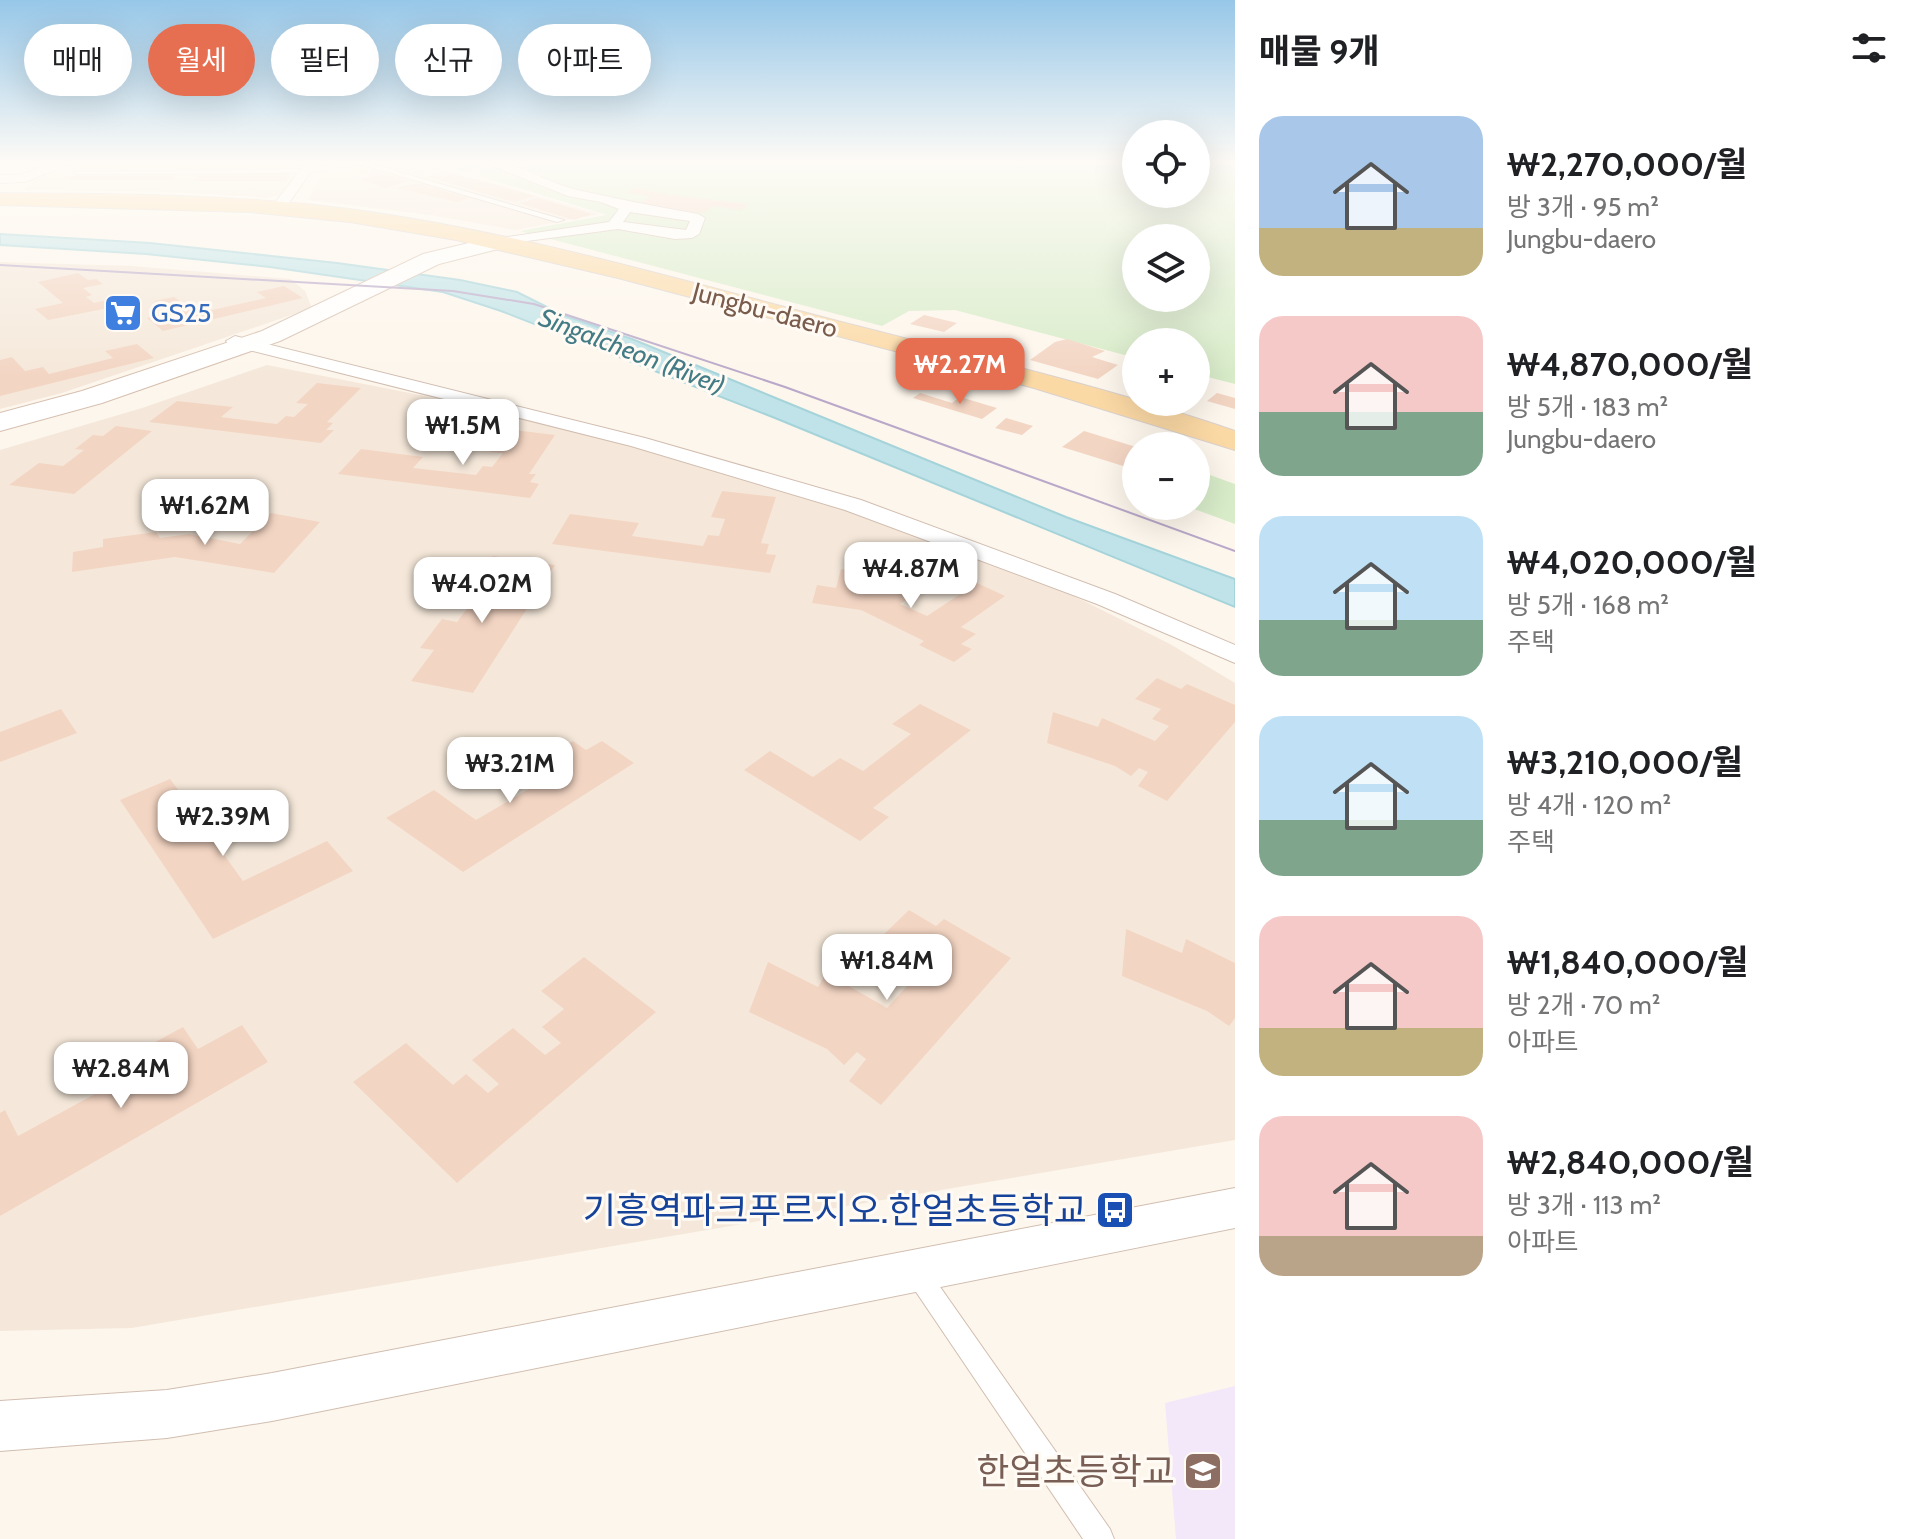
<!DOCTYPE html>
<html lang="ko">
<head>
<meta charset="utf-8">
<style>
  body { margin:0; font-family:Cabin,"Noto Sans KR",sans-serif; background:#f2f2f2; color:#202124; height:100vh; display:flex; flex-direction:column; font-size:30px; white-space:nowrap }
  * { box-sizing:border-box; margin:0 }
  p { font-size:26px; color:#757577 }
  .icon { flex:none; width:44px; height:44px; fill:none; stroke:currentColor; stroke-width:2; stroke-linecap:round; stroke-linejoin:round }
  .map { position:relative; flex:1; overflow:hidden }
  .drawer { display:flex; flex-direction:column; background:#fff; width:680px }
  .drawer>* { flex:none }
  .guide { position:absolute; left:24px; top:24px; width:760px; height:72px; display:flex; gap:16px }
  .buttons { position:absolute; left:1122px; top:120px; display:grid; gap:16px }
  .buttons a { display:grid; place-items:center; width:88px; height:88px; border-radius:50%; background:#fff; box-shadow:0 8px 32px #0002; font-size:40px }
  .price { position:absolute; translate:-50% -68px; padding:0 18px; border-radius:16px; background:#fff; color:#222; font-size:26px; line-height:52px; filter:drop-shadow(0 2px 4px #0008) }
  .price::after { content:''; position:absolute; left:50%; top:48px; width:24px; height:18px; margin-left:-12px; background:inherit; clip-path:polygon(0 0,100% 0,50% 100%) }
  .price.active { background:#e76f51; color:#fff }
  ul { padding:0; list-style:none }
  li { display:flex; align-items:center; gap:24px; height:200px; padding:0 24px }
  li span { display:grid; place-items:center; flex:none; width:224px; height:160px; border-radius:24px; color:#555 }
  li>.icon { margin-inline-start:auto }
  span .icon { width:96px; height:96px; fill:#fffc; stroke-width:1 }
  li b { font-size:34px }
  h2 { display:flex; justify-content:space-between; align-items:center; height:96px; padding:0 24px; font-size:34px }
  .chip { padding:0 28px; border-radius:36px; background:#fff; box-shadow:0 8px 32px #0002; font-size:28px; line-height:72px }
  .chip.active { background:#e76f51; color:#fff }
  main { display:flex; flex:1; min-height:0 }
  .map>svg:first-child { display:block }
  .residential { fill:#f5e8da }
  .education { fill:#f3e8fa }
  .green { fill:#d8ecc9; fill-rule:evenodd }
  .water { fill:#bfe3e8; stroke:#a5d3da; stroke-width:2 }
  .building { fill:#f3d5c3 }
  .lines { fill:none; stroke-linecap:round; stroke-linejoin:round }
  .lane-casing { stroke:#d1beb0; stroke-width:2 }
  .street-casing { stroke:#d1beb0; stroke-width:2 }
  .secondary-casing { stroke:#d6c0b0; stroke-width:2 }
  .primary-casing { stroke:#dad1cd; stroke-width:2 }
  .lane { fill:#fff; fill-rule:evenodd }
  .street { fill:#fff; fill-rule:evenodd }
  .secondary { fill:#fff; fill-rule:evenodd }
  .primary { fill:#fbd9a5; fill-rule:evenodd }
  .tram { stroke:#b9a8c9; stroke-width:2 }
  .labels { text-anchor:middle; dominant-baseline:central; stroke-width:6; stroke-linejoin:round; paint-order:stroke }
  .far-street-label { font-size:26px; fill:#7a5c4d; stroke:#fffaf3 }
  .far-shop-label { font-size:26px; fill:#366cbe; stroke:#fffaf3; text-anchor:start }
  .far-water-label { font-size:26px; font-style:italic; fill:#437c86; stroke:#fffaf3 }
  .near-transit-label { font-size:36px; fill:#164399; stroke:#fffaf3; text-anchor:end }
  .near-education-label { font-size:36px; fill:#785e54; stroke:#fffaf3; text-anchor:end }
</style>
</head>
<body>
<main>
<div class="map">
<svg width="1235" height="1539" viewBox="0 0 1235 1539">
  <rect width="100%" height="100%" fill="#fdf6ec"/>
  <path class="residential" d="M83,162H304L279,195L266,198L172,192L23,190L33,181Z
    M328,162H420L600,214L516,230L431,215L308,200Z
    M0,262L132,266L291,279L305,291L312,308L62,393L0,409Z
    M267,365L456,402L586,433L847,511L1027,576L1084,601L1170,644L1235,683V1140L132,1328L0,1331V450L142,408Z"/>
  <path class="education" d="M1235,1386V1539H1176L1165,1403Z"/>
  <path class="green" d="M433,162H1136V194H1196V162H1235V384L1196,374V342H1136V358L955,310L909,311L882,326L520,231L607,215ZM1136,238H1196V298H1136Z
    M1196,470L1235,484V524L1186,506H1196Z"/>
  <path class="water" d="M0,234L150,243L337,263L460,280L517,292L563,315L632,339L1066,517L1235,579V607L775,418L501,311L443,292L270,267L146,254L0,245Z"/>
  <path class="building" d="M20,162H61L39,169L7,168Z
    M101,162H193L189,166H95Z
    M211,162H303L299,166L206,167Z
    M377,162H414L440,169L418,175Z
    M358,166L410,181L385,188L358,179L372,176L347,168Z
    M445,171L535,196L514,202L425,176Z
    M75,174H179L173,180H67Z
    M200,174H291L286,181H193Z
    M416,183L470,198L457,202L396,188Z
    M634,188L673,195L748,204L742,210L714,206L704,213L678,210L672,213L653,210L659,207L639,204L651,196L627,193Z
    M538,198L592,214L574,220L519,203Z
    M78,273L88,280L96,279L103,284L83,288L92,295L86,297L94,303L120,297L128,304L48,320L35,309L63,303L38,282Z
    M284,286L303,298L163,331L147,318L169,312L154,301L174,297L189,308L204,305L212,310L266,298L257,292Z
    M924,315L957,323L944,332L910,324Z
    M1067,339L1105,351L1092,357L1118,365L1098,379L1030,360L1055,342Z
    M137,344L154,358L0,396V360L12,357L25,371L43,367L49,374L113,358L105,351Z
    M317,383L361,388L327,422L333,423L326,430H334L321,443L149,422L177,401L233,407L221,417L277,424L286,416L294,417L308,404L296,403Z
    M920,393L952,403L960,397L997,408L982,419L913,398Z
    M1217,393L1235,398V409L1207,401Z
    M1006,418L1033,426L1022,435L995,428Z
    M116,426L152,431L74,494L9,485L39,463L63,466L84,450L75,449L93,435L103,436Z
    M506,429L555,435L529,474H536L530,482L539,484L530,498L338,474L361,449L423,457L413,468L476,475L483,466L492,467L503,453L490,452Z
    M1084,431L1136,447V470L1062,447Z
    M722,491L776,497L761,543L769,544L766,554L776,555L770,573L552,544L570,514L639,523L632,536L703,546L708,535L719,536L725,519L711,517Z
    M271,513L320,522L274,573L175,557L72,572L73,552L103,547V539L156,532L160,538L189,534L240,544Z
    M493,556L555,565L473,693L411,681L434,650L420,648L442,619L457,622L480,591L468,589Z
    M841,569L869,573L915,594L900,604L927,616L977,583L1005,596L961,627L976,634L961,644L972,649L954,662L919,645L924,641L861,610L812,603L817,585L836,588Z
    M1157,678L1181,689L1187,684L1235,705V722L1167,801L1138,786L1148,772L1139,768L1131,776L1115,766L1047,743L1053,712L1098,727L1102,718L1155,741L1169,726L1152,719L1161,709L1135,699Z
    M920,704L971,730L873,808L889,817L860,841L744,770L770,751L813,777L840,758L863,771L911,734L892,724Z
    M61,709L77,733L0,762V732Z
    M573,741L586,750L602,741L634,763L463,872L386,818L434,790L476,820L534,786L518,773Z
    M170,779L191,807L229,790L257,827L217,845L243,881L327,841L353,871L213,939L120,800Z
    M909,910L936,926L944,919L1011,958L881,1105L849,1081L866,1059L857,1052L844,1065L827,1049L749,1012L768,962L818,987L826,973L887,1008L909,984L890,973L905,958L876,942Z
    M1126,929L1182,953L1186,939L1235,963V1018L1229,1026L1207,1011L1122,976Z
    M584,957L656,1012L457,1183L353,1082L406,1043L453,1085L466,1074L488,1093L499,1084L472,1060L513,1028L545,1055L561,1043L542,1027L564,1009L541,991Z
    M242,1025L268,1062L0,1216V1113L5,1110L18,1136L117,1082L109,1067L183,1027L198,1049Z"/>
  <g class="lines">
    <g class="lane-casing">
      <path id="lane" d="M349,162H365L564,220L557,222L359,164L305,173L77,174L74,172L305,169Z
        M916,1260L924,1264L1110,1529L1114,1539H1083L908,1280L904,1272L908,1264Z"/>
    </g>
    <g class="street-casing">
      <path id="street" d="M58,162H75L25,182L0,183V175H19Z
        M306,162H318L286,207H276L274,204Z
        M483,162C515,160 545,182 577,190C617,199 657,207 698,214L705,218L699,234L692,238L675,239L618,229L489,246V240L494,239L609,222L619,209L601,202L568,196ZM630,212L690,221L686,230L623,222Z
        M235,336L645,438L861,500L1115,594L1235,645V663L1097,604L845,510L631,446L229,345L226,341Z
        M1235,1188V1228L272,1421L167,1438L0,1451V1401L167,1390L272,1373Z"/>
    </g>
    <g class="secondary-casing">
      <path id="secondary" d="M494,237L502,238L505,243L502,248L439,264L280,341L102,403L0,431V413L82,391L262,331L423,254Z"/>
    </g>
    <g class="primary-casing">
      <path id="primary" d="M0,193C116,194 234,194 349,209C521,232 690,283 857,326C985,359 1112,389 1235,431V450L1034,388L618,278L456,240L350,222L250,212L0,205Z"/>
    </g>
    <use href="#lane" class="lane"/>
    <use href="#street" class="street"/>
    <use href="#secondary" class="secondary"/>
    <use href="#primary" class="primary"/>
    <path class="tram" d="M0,265L453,291L534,304L785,387L1235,551"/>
  </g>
  <linearGradient id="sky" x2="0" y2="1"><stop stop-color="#97c7e8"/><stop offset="0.43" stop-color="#fefbf6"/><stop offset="1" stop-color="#fefbf6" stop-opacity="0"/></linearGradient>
  <rect width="1235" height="377" fill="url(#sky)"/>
  <defs>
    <g id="supermarket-square" transform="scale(2)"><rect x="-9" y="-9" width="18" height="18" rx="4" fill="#3f7fe0" stroke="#fffaf3"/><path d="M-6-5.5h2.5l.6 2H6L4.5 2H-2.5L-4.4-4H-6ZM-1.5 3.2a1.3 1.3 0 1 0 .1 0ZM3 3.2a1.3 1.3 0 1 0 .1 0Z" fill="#fff"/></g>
    <g id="bus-square" transform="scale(2)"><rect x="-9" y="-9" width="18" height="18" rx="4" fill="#1a4fb4" stroke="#fffaf3"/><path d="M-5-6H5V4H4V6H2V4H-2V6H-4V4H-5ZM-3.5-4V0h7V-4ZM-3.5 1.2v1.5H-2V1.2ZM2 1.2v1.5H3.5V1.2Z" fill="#fff"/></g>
    <g id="school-square" transform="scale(2)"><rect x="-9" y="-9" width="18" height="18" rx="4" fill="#8d6e63" stroke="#fffaf3"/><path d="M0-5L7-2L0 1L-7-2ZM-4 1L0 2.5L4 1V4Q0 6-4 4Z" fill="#fff"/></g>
  </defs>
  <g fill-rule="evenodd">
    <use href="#supermarket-square" x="123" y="313"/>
    <use href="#bus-square" x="1115" y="1210"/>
    <use href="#school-square" x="1203" y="1471"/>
  </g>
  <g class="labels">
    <g class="far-street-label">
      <text transform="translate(765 310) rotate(15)">Jungbu-daero</text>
    </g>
    <g class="far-shop-label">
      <text x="151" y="313">GS25</text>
    </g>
    <g class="far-water-label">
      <text transform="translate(632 351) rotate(21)">Singalcheon (River)</text>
    </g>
    <g class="near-transit-label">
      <text x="1087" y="1210">기흥역파크푸르지오.한얼초등학교</text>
    </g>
    <g class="near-education-label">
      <text x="1175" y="1471">한얼초등학교</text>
    </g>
  </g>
</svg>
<div class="buttons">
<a><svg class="icon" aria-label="locate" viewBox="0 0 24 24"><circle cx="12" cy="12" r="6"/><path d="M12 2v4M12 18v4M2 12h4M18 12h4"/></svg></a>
<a><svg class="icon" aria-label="layers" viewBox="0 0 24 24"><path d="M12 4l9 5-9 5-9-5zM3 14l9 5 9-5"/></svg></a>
<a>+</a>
<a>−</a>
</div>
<b class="price active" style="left:960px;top:406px">₩2.27M</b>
<b class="price" style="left:463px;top:467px">₩1.5M</b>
<b class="price" style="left:205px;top:547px">₩1.62M</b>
<b class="price" style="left:911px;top:610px">₩4.87M</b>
<b class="price" style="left:482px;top:625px">₩4.02M</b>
<b class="price" style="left:510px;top:805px">₩3.21M</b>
<b class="price" style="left:223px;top:858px">₩2.39M</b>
<b class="price" style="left:887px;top:1002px">₩1.84M</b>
<b class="price" style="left:121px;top:1110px">₩2.84M</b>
<div class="guide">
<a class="chip">매매</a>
<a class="chip active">월세</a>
<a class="chip">필터</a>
<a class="chip">신규</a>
<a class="chip">아파트</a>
</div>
</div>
<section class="drawer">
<h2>매물 9개<svg class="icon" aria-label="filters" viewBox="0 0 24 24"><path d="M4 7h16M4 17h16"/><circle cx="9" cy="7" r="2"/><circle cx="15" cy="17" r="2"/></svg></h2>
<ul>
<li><span style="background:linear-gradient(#a9c7e8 70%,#c2b280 0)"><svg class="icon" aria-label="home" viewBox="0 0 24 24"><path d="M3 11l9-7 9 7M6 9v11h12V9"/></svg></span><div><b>₩2,270,000/월</b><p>방 3개 · 95 m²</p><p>Jungbu-daero</p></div></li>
<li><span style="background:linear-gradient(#f6c9c9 60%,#7fa58c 0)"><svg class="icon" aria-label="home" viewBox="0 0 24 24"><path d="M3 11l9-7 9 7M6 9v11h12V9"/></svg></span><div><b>₩4,870,000/월</b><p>방 5개 · 183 m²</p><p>Jungbu-daero</p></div></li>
<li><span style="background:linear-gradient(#bfe0f5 65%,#7fa58c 0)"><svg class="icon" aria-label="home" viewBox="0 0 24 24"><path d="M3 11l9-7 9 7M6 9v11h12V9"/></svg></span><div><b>₩4,020,000/월</b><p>방 5개 · 168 m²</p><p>주택</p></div></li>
<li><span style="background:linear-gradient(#bfe0f5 65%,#7fa58c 0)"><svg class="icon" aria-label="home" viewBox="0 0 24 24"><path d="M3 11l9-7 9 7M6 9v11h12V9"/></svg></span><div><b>₩3,210,000/월</b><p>방 4개 · 120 m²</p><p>주택</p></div></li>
<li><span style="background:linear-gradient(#f6c9c9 70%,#c2b280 0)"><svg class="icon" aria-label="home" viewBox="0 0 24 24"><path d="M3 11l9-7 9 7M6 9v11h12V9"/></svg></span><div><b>₩1,840,000/월</b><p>방 2개 · 70 m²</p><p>아파트</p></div></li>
<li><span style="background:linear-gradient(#f6c9c9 75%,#b9a48a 0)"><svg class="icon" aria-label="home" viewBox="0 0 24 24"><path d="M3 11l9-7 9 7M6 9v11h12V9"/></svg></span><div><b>₩2,840,000/월</b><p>방 3개 · 113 m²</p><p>아파트</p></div></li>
</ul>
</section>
</main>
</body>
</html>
